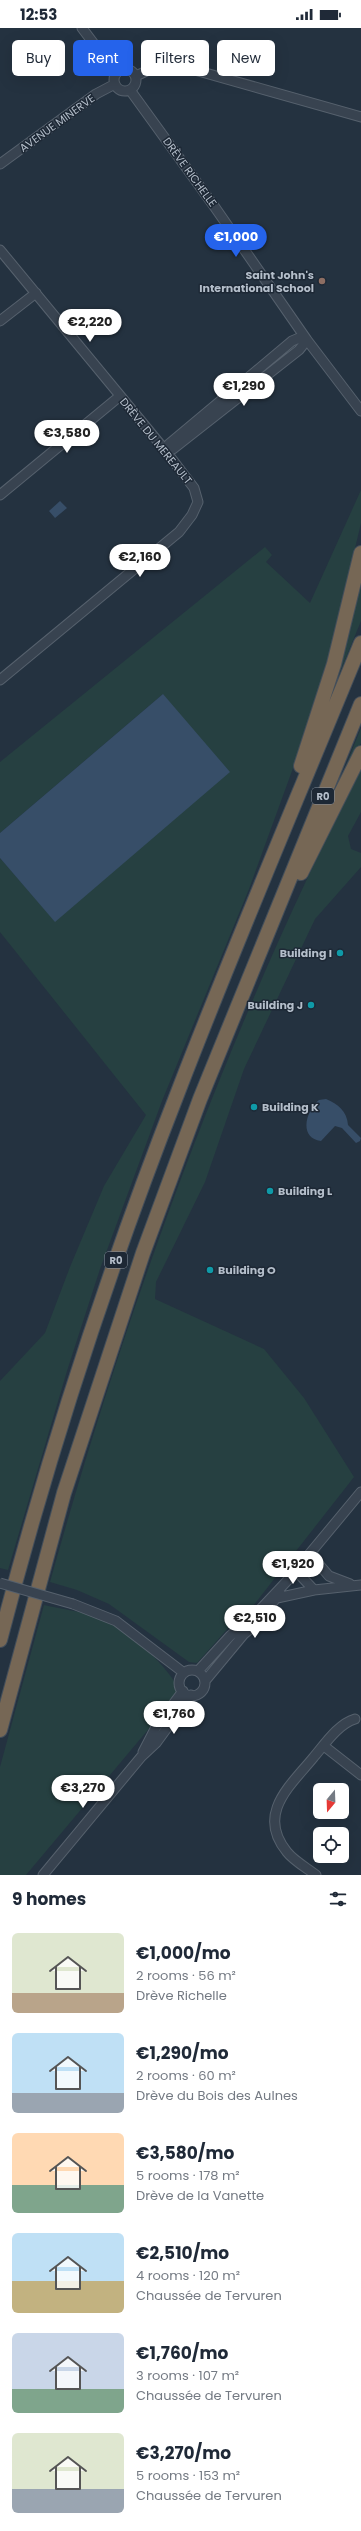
<!DOCTYPE html>
<html lang="en">
<head>
<meta charset="utf-8">
<style>
  body { margin:0; font-family:Poppins,sans-serif; background:#f6f6f7; color:#1f2937; height:100vh; display:flex; flex-direction:column; font-size:15px; white-space:nowrap }
  * { box-sizing:border-box; margin:0 }
  p { font-size:13px; color:#747a83 }
  .icon { flex:none; width:22px; height:22px; fill:none; stroke:currentColor; stroke-width:2; stroke-linecap:round; stroke-linejoin:round }
  .map { position:relative; height:1847px; overflow:hidden }
  .sheet { display:flex; flex-direction:column; background:#fff; flex:1 }
  .sheet>* { flex:none }
  .hud { position:absolute; left:12px; top:12px; width:337px; height:36px; display:flex; gap:8px }
  .needle { width:26px; rotate:199deg }
  .tools { position:absolute; left:313px; top:1755px; display:grid; gap:8px }
  .tools a { display:grid; place-items:center; width:36px; height:36px; border-radius:6px; background:#fff; box-shadow:0 4px 16px #0002; font-size:20px }
  .price { position:absolute; translate:-50% -34px; padding:0 9px; border-radius:14px; background:#fff; color:#222; font-size:13px; line-height:26px; filter:drop-shadow(0 1px 2px #0008) }
  .price::after { content:''; position:absolute; left:50%; top:24px; width:12px; height:9px; margin-left:-6px; background:inherit; clip-path:polygon(0 0,100% 0,50% 100%) }
  .price.selected { background:#2563eb; color:#fff }
  ul { padding:0; list-style:none }
  li { display:flex; align-items:center; gap:12px; height:100px; padding:0 12px }
  li span { display:grid; place-items:center; flex:none; width:112px; height:80px; border-radius:6px; color:#555 }
  li>.icon { margin-inline-start:auto }
  span .icon { width:48px; height:48px; fill:#fffc; stroke-width:1 }
  li b { font-size:17px }
  h2 { display:flex; justify-content:space-between; align-items:center; height:48px; padding:0 12px; font-size:17px }
  .tag { padding:0 14px; border-radius:6px; background:#fff; box-shadow:0 4px 16px #0002; font-size:14px; line-height:36px }
  .tag.selected { background:#2563eb; color:#fff }
  .status { display:flex; justify-content:space-between; align-items:center; height:28px; padding:0 20px; background:#fff; direction:ltr }
  .status svg { height:11px; fill:currentColor }
  .map>svg:first-child { display:block }
  .green { fill:#264041 }
  .water { fill:#374e68 }
  .lines { fill:none; stroke-linecap:round; stroke-linejoin:round }
  .minor-casing { stroke:#56616d; stroke-width:11 }
  .highway-casing { stroke:#434e5a; stroke-width:16 }
  .minor { stroke:#384350; stroke-width:9 }
  .highway { stroke:#766755; stroke-width:14 }
  .minor-bridge-casing { stroke:#56616d; stroke-width:11; stroke-linecap:butt }
  .minor-bridge { stroke:#384350; stroke-width:9 }
  .education-dot { fill:#8d6e63; stroke:#1d2835; stroke-width:1.5 }
  .culture-dot { fill:#0f9aa8; stroke:#1d2835; stroke-width:1.5 }
  .labels { text-anchor:middle; dominant-baseline:central; stroke-width:3; stroke-linejoin:round; paint-order:stroke }
  .shield { fill:#1d2835; stroke:#87919d; stroke-width:1 }
  .shield-label { font-size:10px; font-weight:bold; fill:#b4beca }
  .street-label { font-size:11px; fill:#b4beca; stroke:#1d2835 }
  .poi-label { font-size:11px; font-weight:bold; fill:#b4beca; stroke:#1d2835; text-anchor:end }
</style>
</head>
<body>
<div class="status"><b>12:53</b><svg viewBox="0 0 49 12"><path d="M0 12V9h3v3zM5 12V6h3v6zM10 12V3h3v9zM15 12V0h3v12zM26 1h20v11H26zM47 4h2v5h-2z"/></svg></div>
<div class="map">
<svg width="361" height="1847" viewBox="0 0 361 1847">
  <rect width="100%" height="100%" fill="#243240"/>
  <path class="green" d="M361,462V495L332,617L308,699L249,861L162,1073L100,1241L67,1343L8,1542L0,1540V1353L45,1305L70,1239L104,1158L146,1087L0,904V830L55,893L163,666L0,805V734L265,519L272,527L266,534L310,575Z
    M361,539V593L324,683Z
    M361,700V715L336,762Z
    M361,740V784L348,808L351,821L361,825V839L315,891L244,1041L205,1154L156,1254L155,1271L264,1321L304,1370L354,1449L253,1578L230,1598L197,1635L189,1634L109,1576L77,1562L50,1554C129,1271 228,1003 361,740Z
    M44,1577C61,1581 81,1583 98,1590C128,1602 162,1632 178,1659L173,1672L26,1847H0V1739Z"/>
  <path class="water" d="M60,473L67,480L55,490L49,483Z
    M163,666L230,744L55,894L0,830V805Z
    M326,1071C338,1076 347,1083 348,1097L361,1110L360,1113L356,1115L342,1100L335,1098L321,1113C298,1110 306,1082 319,1072Z"/>
  <g class="lines">
    <g class="minor-casing">
      <path id="minor" d="M82,0L116,45
        M114 52a11 11 0 1 1 22 0a11 11 0 1 1-22 0Z
        M136,48L157,38L170,35L361,89
        M130,62L214,178L307,312L361,383
        M0,136L96,66L115,56
        M0,222L165,422L194,460L198,474L192,487L179,504L0,652
        M0,293L36,265
        M299,310L307,312L299,322L173,421L165,422L169,416L292,313Z
        M0,467L120,368
        M310,1526L329,1548L350,1556
        M299,1539L298,1545L314,1562
        M277,1570L314,1562L361,1557
        M73,1576L116,1593L184,1645
        M179 1655a13 13 0 1 1 26 0a13 13 0 1 1-26 0Z
        M198,1643L230,1608L256,1586L287,1553L361,1464
        M205,1653L244,1606L257,1595L280,1565
        M324,1718L361,1747
        M143,1724L156,1699L183,1663
        M43,1847L141,1729L156,1715L191,1667
        M316,1847C307,1840 294,1833 287,1824C256,1786 290,1758 313,1730C325,1716 338,1696 355,1691"/>
    </g>
    <g class="highway-casing">
      <path id="highway" d="M301,738L334,636L361,525
        M301,845L361,725
        M0,1612C48,1426 108,1243 178,1064C236,913 300,764 361,615
        M0,1702L64,1465L143,1225L200,1071L361,676"/>
    </g>
    <use href="#minor" class="minor"/>
    <use href="#highway" class="highway"/>
    <g class="minor-bridge-casing">
      <path id="minor-bridge" d="M0,1555L73,1576"/>
    </g>
    <use href="#minor-bridge" class="minor-bridge"/>
  </g>
  <circle class="education-dot" cx="322" cy="253" r="4"/>
  <g class="culture-dot">
    <circle cx="340" cy="925" r="4"/>
    <circle cx="311" cy="977" r="4"/>
    <circle cx="254" cy="1079" r="4"/>
    <circle cx="270" cy="1163" r="4"/>
    <circle cx="210" cy="1242" r="4"/>
  </g>
  <g class="labels">
    <g class="shield">
      <rect x="312" y="760" width="22" height="16" rx="3"/>
      <rect x="105" y="1224" width="22" height="16" rx="3"/>
    </g>
    <g class="shield-label">
      <text x="323" y="768">R0</text>
      <text x="116" y="1232">R0</text>
    </g>
    <g class="street-label">
      <text transform="translate(57 95) rotate(-36)">AVENUE MINERVE</text>
      <text transform="translate(190 144) rotate(54)">DRÈVE RICHELLE</text>
      <text transform="translate(156 413) rotate(51)">DRÈVE DU MEREAULT</text>
    </g>
    <g class="poi-label">
      <text x="314" y="247">Saint John's<tspan x="314" dy="13">International School</tspan></text>
      <text x="332" y="925">Building I</text>
      <text x="303" y="977">Building J</text>
      <text x="262" y="1079" text-anchor="start">Building K</text>
      <text x="278" y="1163" text-anchor="start">Building L</text>
      <text x="218" y="1242" text-anchor="start">Building O</text>
    </g>
  </g>
</svg>
<div class="tools">
<a><svg class="needle" viewBox="-14 -14 28 28"><path d="M0-13l5 13h-10z" fill="#e53935"/><path d="M0 13l5-13h-10z" fill="#747a83"/></svg></a>
<a><svg class="icon" aria-label="locate" viewBox="0 0 24 24"><circle cx="12" cy="12" r="6"/><path d="M12 2v4M12 18v4M2 12h4M18 12h4"/></svg></a>
</div>
<b class="price selected" style="left:236px;top:230px">€1,000</b>
<b class="price" style="left:90px;top:315px">€2,220</b>
<b class="price" style="left:244px;top:379px">€1,290</b>
<b class="price" style="left:67px;top:426px">€3,580</b>
<b class="price" style="left:140px;top:550px">€2,160</b>
<b class="price" style="left:293px;top:1557px">€1,920</b>
<b class="price" style="left:255px;top:1611px">€2,510</b>
<b class="price" style="left:174px;top:1707px">€1,760</b>
<b class="price" style="left:83px;top:1781px">€3,270</b>
<div class="hud">
<a class="tag">Buy</a>
<a class="tag selected">Rent</a>
<a class="tag">Filters</a>
<a class="tag">New</a>
</div>
</div>
<section class="sheet">
<h2>9 homes<svg class="icon" aria-label="filters" viewBox="0 0 24 24"><path d="M4 7h16M4 17h16"/><circle cx="9" cy="7" r="2"/><circle cx="15" cy="17" r="2"/></svg></h2>
<ul>
<li><span style="background:linear-gradient(#dfe7d0 75%,#b9a48a 0)"><svg class="icon" aria-label="home" viewBox="0 0 24 24"><path d="M3 11l9-7 9 7M6 9v11h12V9"/></svg></span><div><b>€1,000/mo</b><p>2 rooms · 56 m²</p><p>Drève Richelle</p></div></li>
<li><span style="background:linear-gradient(#bfe0f5 75%,#9aa5b1 0)"><svg class="icon" aria-label="home" viewBox="0 0 24 24"><path d="M3 11l9-7 9 7M6 9v11h12V9"/></svg></span><div><b>€1,290/mo</b><p>2 rooms · 60 m²</p><p>Drève du Bois des Aulnes</p></div></li>
<li><span style="background:linear-gradient(#ffd9b3 65%,#7fa58c 0)"><svg class="icon" aria-label="home" viewBox="0 0 24 24"><path d="M3 11l9-7 9 7M6 9v11h12V9"/></svg></span><div><b>€3,580/mo</b><p>5 rooms · 178 m²</p><p>Drève de la Vanette</p></div></li>
<li><span style="background:linear-gradient(#bfe0f5 60%,#c2b280 0)"><svg class="icon" aria-label="home" viewBox="0 0 24 24"><path d="M3 11l9-7 9 7M6 9v11h12V9"/></svg></span><div><b>€2,510/mo</b><p>4 rooms · 120 m²</p><p>Chaussée de Tervuren</p></div></li>
<li><span style="background:linear-gradient(#c9d6e8 70%,#7fa58c 0)"><svg class="icon" aria-label="home" viewBox="0 0 24 24"><path d="M3 11l9-7 9 7M6 9v11h12V9"/></svg></span><div><b>€1,760/mo</b><p>3 rooms · 107 m²</p><p>Chaussée de Tervuren</p></div></li>
<li><span style="background:linear-gradient(#dfe7d0 70%,#9aa5b1 0)"><svg class="icon" aria-label="home" viewBox="0 0 24 24"><path d="M3 11l9-7 9 7M6 9v11h12V9"/></svg></span><div><b>€3,270/mo</b><p>5 rooms · 153 m²</p><p>Chaussée de Tervuren</p></div></li>
</ul>
</section>
</body>
</html>
